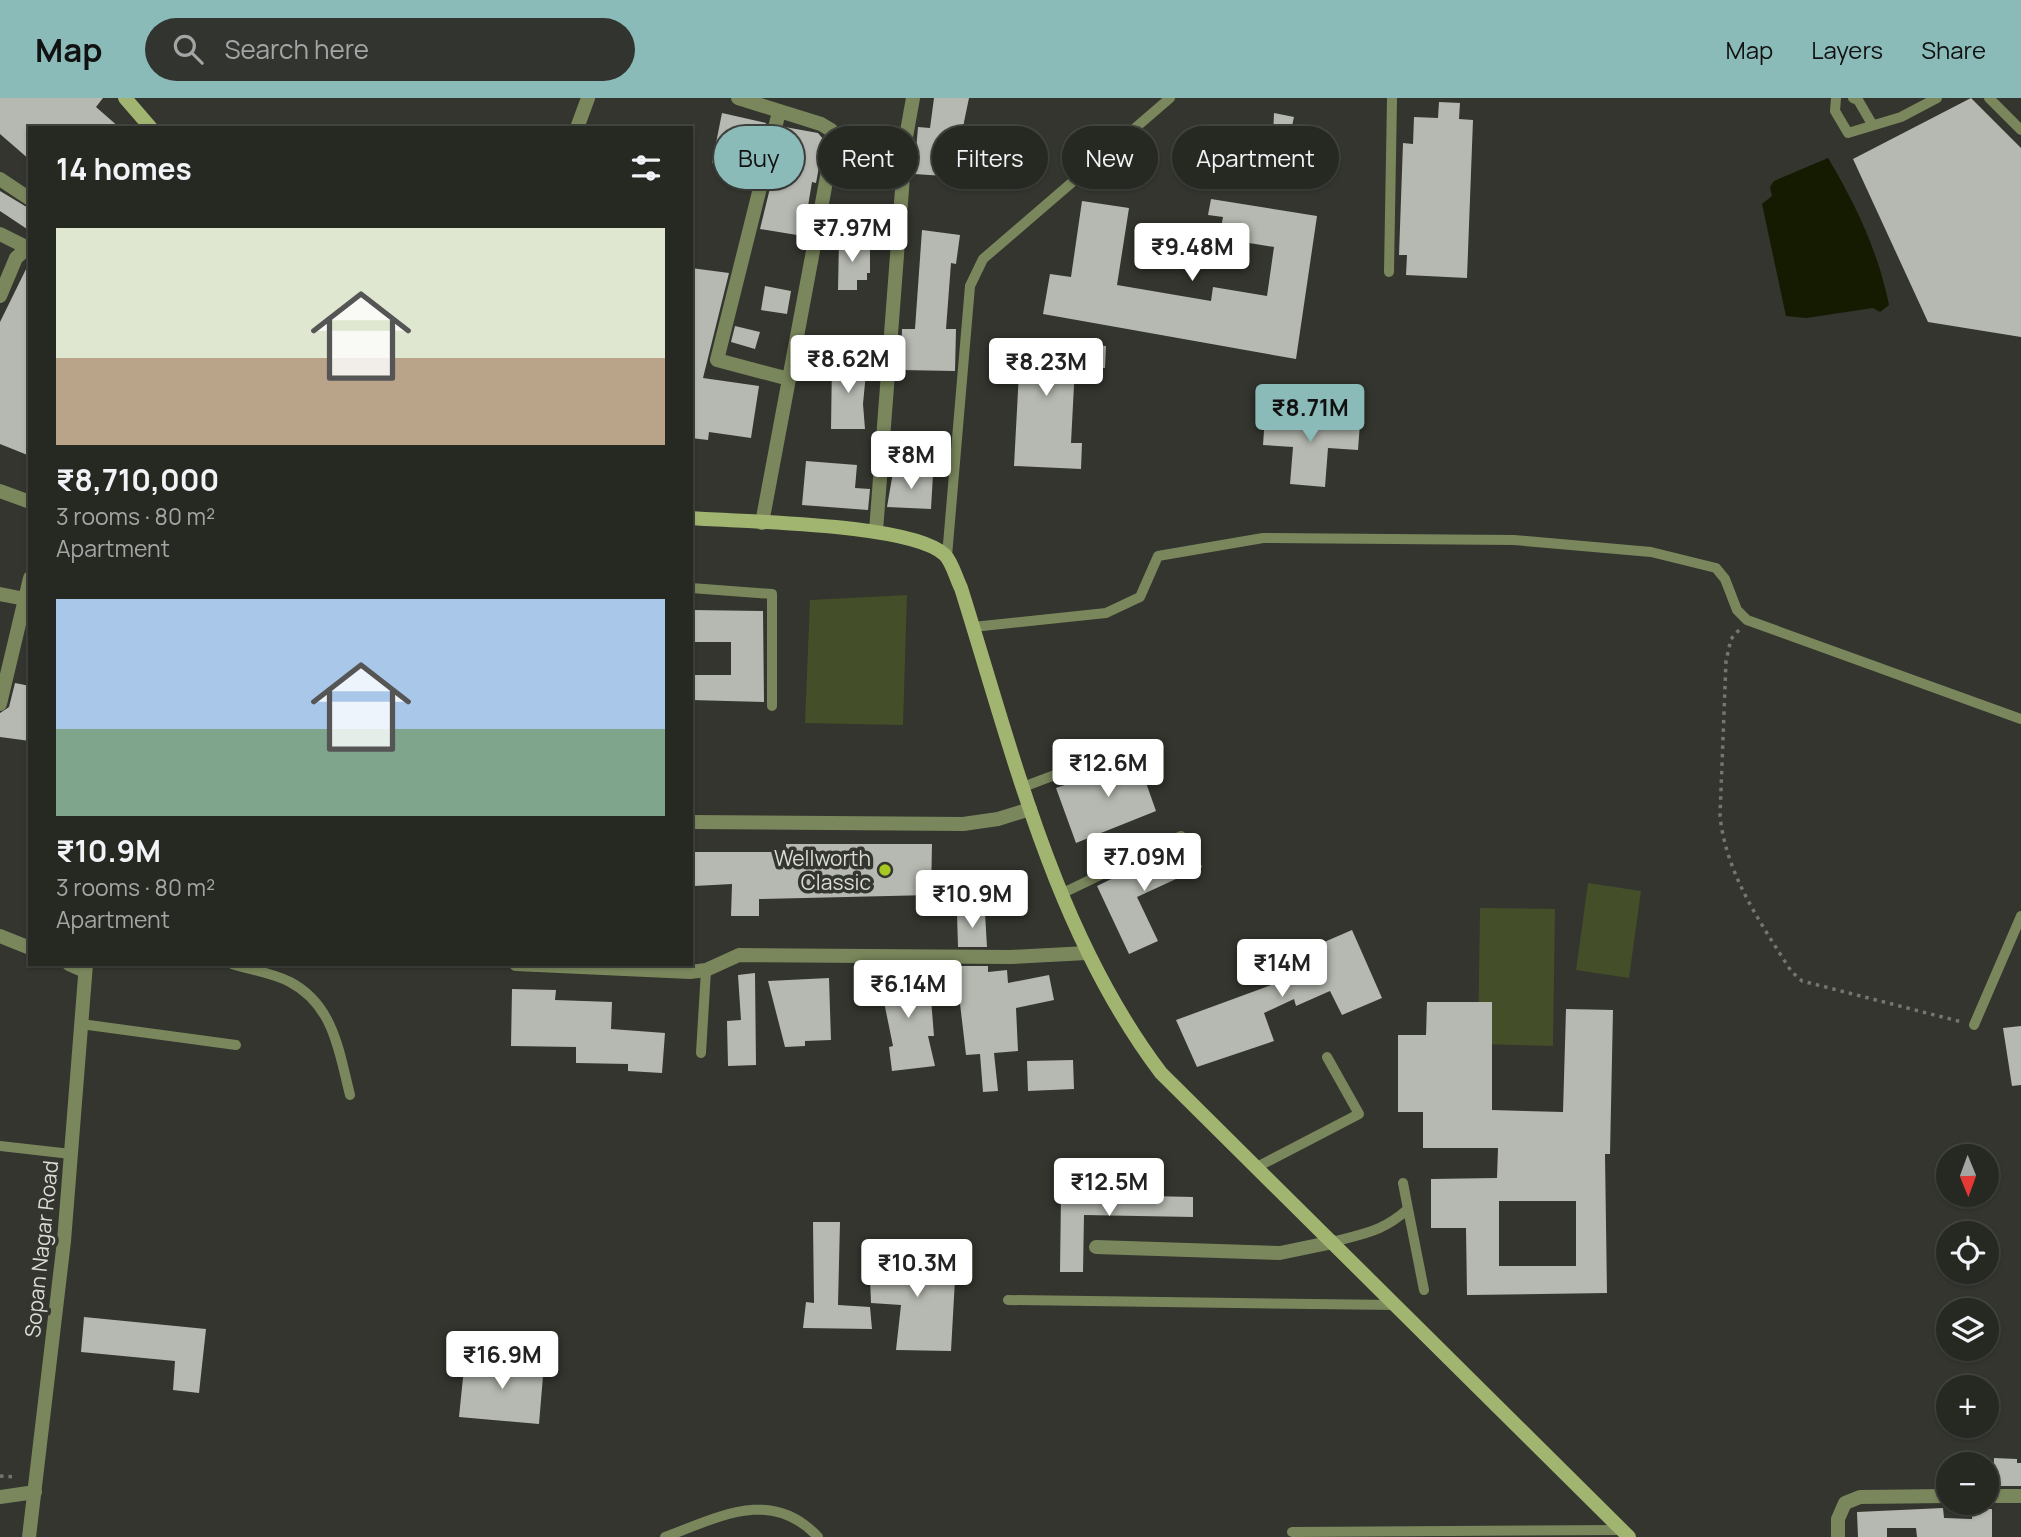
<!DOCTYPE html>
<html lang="en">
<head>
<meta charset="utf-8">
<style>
  body { margin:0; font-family:Manrope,sans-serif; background:#32342f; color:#f1f3f6; height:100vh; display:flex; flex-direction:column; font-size:26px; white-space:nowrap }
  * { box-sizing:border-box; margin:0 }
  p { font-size:23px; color:#a4a6a5 }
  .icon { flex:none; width:38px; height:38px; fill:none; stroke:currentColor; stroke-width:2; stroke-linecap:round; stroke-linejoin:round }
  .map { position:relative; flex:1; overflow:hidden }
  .panel { position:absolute; left:28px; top:28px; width:665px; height:840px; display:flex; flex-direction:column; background:#262822; border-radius:0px; box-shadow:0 2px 5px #0004,0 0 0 2px #424440 }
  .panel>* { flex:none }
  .hud { position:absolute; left:714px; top:28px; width:665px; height:63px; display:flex; gap:14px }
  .needle { width:46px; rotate:179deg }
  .fabs { position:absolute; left:1936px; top:1046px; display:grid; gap:14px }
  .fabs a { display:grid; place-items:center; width:63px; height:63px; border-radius:50%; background:#262822; box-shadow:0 2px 5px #0004,0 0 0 2px #424440; font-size:35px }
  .price { position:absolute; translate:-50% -60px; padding:0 16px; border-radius:7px; background:#fff; color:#222; font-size:23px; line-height:46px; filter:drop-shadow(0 2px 4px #0008) }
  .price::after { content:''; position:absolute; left:50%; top:42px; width:21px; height:16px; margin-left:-10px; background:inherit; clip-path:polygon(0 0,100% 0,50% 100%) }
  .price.selected { background:#8bbbb9; color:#111 }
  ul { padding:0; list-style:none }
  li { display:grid; align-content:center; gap:14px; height:371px; padding:0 28px }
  li span { display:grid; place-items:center; height:217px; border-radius:0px; color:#555 }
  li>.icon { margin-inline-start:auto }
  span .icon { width:126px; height:126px; fill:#fffc; stroke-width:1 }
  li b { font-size:30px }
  h2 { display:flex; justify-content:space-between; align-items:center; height:84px; padding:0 28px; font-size:30px }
  .pill { padding:0 24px; border-radius:32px; background:#262822; box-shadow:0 2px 5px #0004,0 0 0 2px #424440; font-size:24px; line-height:63px }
  .pill.selected { background:#8bbbb9; color:#111 }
  header { display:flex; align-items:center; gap:42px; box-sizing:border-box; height:98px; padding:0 35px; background:#8bbbb9; color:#111 }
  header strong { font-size:33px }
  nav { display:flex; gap:38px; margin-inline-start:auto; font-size:24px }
  .search { width:490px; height:63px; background:#32342f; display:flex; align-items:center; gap:18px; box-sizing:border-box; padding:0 24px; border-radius:38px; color:#a4a6a5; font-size:26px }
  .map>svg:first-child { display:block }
  .green { fill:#444e28 }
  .water { fill:#141b01 }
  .building { fill:#b6b9b1; fill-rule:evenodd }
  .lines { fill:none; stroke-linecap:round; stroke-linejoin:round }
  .path { stroke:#747670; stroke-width:3.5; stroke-dasharray:3.5 5; stroke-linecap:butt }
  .lane { stroke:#7a875c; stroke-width:10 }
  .street { stroke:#7a875c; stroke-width:14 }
  .secondary { stroke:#a1b570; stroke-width:14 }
  .poi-dot { fill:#a5c822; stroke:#33352e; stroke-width:2.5 }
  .labels { text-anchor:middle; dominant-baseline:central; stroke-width:7; stroke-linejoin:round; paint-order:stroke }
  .poi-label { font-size:21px; fill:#dadcd7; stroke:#33352e; text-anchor:end }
  .street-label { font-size:21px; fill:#dadcd7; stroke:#33352e }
</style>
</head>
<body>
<header>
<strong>Map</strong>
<div class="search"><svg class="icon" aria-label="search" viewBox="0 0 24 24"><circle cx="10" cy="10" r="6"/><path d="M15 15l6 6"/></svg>Search here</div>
<nav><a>Map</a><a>Layers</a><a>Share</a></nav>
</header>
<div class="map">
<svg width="2021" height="1439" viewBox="0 0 2021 1439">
  <rect width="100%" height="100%" fill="#33352e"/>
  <path class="green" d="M907,497L903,627L805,625L810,502Z
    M1588,785L1641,793L1629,880L1576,872Z
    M1480,810L1555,811L1553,948L1478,946Z"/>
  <path class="water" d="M1828,60C1856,107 1878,153 1889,207L1880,214L1873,210L1806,220L1786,218L1762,106L1772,98L1770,89L1774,83Z"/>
  <path class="building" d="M0,0H103L96,9L120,30H30V62L0,36Z
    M934,0H969L964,24L960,79L914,76L918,29L930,30Z
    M1971,0L2021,50V239L1928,224L1853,61Z
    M1439,4L1460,5L1459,21L1473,22L1467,180L1406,177L1407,157H1399L1403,45L1413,46L1414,19L1438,20Z
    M722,15L766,25L760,49L740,45L735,68L712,65Z
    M1274,15L1294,19L1290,37L1319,35L1314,57L1288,77L1270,70L1246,75L1252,42L1273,39Z
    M785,29L818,35L824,42L816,85L812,84L803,138L760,131Z
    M0,93L30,111V133L0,113Z
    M1211,101L1317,118L1296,261L1043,216L1050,176L1071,179L1082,103L1129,110L1117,187L1211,203L1213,189L1267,198L1274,149L1219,140L1223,119L1208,117Z
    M922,132L960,137L956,166L951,165L946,231H956L955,273L901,272L902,231H915Z
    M839,142H860V151H870V175H867V182H857V192H838Z
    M30,163V358L0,346V224Z
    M691,170L729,175L703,280L759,288L751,340L709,334L708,342L691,340V212L694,198L691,197Z
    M765,188L791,193L787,216L761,212Z
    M735,228L760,234L755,251L731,244Z
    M994,241L1106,248L1105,270L1075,268L1071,345H1082L1081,371L1014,368L1019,274L993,273Z
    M832,262L867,264L863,306L865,331H831Z
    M1265,318L1360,325L1358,352L1328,350L1325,389L1290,386L1293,349L1263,347Z
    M806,363L857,367L855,390L870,391L868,412L802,407Z
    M893,374L933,376L931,411L887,409Z
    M691,512L763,513L764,604L691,602V577H731V544H691Z
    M15,585L30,588V643L0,639V615L9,609Z
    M1146,658L1154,678L1145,682L1156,713L1076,745L1056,690Z
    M1189,743L1202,769L1137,799L1158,843L1129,856L1097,788Z
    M786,746H932L931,797L759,801V818H731L732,786L694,788L692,754H786Z
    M985,815L987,849H958L957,816Z
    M1352,832L1382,900L1342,917L1330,893L1296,908L1294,901L1264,915L1274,943L1197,969L1176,922L1277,885L1269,868Z
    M960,868H988V874L1007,872L1008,885L1049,877L1054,902L1016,910L1018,953L994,955L998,993L983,994L980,956L966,957L959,897L953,898L948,873L960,872Z
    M755,875L756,967L728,968L727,923L741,922L738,877Z
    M929,876L934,938H928L935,968L892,973L889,949L893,948L884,904L879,905L877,879Z
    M829,880L831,942L805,943V948L785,949L768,883Z
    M512,891L556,892L555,902L612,904L611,931L665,935L662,975L628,973V966L576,965V949L511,948Z
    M1427,904H1492V1012L1563,1014L1566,911L1613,912L1610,1056H1605L1607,1195L1467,1197L1466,1130H1431V1081L1497,1080L1498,1050H1423V1014H1398V937H1426ZM1499,1103H1576V1168H1499Z
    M2021,928V987L2012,988L2003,930Z
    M1073,962L1074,991L1028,993L1027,963Z
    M1061,1096L1193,1099V1119L1084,1117L1083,1174H1060Z
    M813,1124H840L838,1207L870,1209L872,1231L803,1230L806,1204L814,1205Z
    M869,1154L904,1157L903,1162L956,1163L951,1253L896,1252L901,1207L871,1205Z
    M84,1219L206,1231L199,1295L173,1292L175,1263L81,1254Z
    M465,1260L544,1266L539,1326L459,1319Z
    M1994,1360L2017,1361V1365H2021V1388H1993Z
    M1943,1410L1944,1420L1972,1421V1411H1992V1439H1917L1916,1430H1887V1439H1858L1857,1414Z"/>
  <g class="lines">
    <path class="path" d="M1739,532L1731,541L1726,563L1720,718C1726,776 1760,824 1791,873L1802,883L1962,924
      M0,1378L14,1379"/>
    <path class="lane" d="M1836,0L1835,13L1848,35L1901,19L1937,0
      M1853,0L1858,2L1872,26
      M1989,0L2021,32
      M1389,174L1392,0
      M947,458L970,188L983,161L1170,0
      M691,490L772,496V608
      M973,529L1106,515L1140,499L1158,458L1263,440L1514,442L1651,454L1716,470L1725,481L1737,512L1747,522L2021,621
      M1023,689L1129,649
      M1063,795L1181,738
      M232,866C251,872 273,875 290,884C334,907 339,954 350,997
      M81,926L236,947
      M1974,927L2021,818
      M701,955L706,872
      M0,1048L71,1056
      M1257,1069L1359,1016L1327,959
      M1408,1111L1424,1192
      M1333,1144C1365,1135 1382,1134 1408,1111L1403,1085
      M1008,1202L1396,1207
      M1292,1434L1622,1432
      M665,1439C719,1419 772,1389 818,1439"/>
    <path class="street" d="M738,0L821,26L831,32L834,41L762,425
      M779,14L717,262L789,281
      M577,30L588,0
      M0,81L30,101
      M0,136L30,151
      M0,198L16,160L26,151
      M0,393L30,404
      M876,433L906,39L913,0
      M0,496L25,501
      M0,606L30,480
      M691,724L963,726L998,721L1030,711
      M0,838L30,850
      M69,866L85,873
      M516,866L690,874L706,872L739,857L1011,859L1087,855
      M1096,1149L1280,1155L1333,1144
      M1986,1398H2021
      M0,1399L35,1394
      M29,1439L64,1143L86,866
      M1838,1439V1421L1845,1405L1860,1399L1948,1398"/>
    <path class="secondary" d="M125,0L151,30
      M691,420C742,424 912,425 945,457C952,464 956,480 961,490C1013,655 1055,835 1161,975L1629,1439"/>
  </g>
  <circle class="poi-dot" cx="885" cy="772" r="7"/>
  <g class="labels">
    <g class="poi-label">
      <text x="871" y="760">Wellworth<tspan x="871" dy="24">Classic</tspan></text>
    </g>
    <g class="street-label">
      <text transform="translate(41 1151) rotate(-84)">Sopan Nagar Road</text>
    </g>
  </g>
</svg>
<div class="fabs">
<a><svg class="needle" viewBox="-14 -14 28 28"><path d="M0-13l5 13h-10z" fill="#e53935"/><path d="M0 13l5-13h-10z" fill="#a4a6a5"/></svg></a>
<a><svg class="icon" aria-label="locate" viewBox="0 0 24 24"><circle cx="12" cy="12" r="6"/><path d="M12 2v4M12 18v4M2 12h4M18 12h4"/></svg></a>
<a><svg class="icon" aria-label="layers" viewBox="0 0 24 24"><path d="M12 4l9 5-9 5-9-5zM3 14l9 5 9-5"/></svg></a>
<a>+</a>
<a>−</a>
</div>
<b class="price" style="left:852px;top:166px">₹7.97M</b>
<b class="price" style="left:1192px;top:185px">₹9.48M</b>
<b class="price" style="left:848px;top:297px">₹8.62M</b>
<b class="price" style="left:1046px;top:300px">₹8.23M</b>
<b class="price selected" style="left:1310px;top:346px">₹8.71M</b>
<b class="price" style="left:911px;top:393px">₹8M</b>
<b class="price" style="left:1108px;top:701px">₹12.6M</b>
<b class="price" style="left:1144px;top:795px">₹7.09M</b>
<b class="price" style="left:972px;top:832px">₹10.9M</b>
<b class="price" style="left:1282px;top:901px">₹14M</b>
<b class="price" style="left:908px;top:922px">₹6.14M</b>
<b class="price" style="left:1109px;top:1120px">₹12.5M</b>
<b class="price" style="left:917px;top:1201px">₹10.3M</b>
<b class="price" style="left:502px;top:1293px">₹16.9M</b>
<div class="hud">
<a class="pill selected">Buy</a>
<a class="pill">Rent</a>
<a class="pill">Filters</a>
<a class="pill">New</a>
<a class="pill">Apartment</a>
</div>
<section class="panel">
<h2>14 homes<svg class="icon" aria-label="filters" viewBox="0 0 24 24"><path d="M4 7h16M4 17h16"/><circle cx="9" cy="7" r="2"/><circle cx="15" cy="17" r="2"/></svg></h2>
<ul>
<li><span style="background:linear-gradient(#dfe7d0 60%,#b9a48a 0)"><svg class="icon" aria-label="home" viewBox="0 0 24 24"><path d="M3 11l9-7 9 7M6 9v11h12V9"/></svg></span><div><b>₹8,710,000</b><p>3 rooms · 80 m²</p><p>Apartment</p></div></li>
<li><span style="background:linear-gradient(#a9c7e8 60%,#7fa58c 0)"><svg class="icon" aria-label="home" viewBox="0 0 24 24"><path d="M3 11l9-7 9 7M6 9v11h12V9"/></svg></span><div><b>₹10.9M</b><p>3 rooms · 80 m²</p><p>Apartment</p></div></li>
</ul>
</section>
</div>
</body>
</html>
